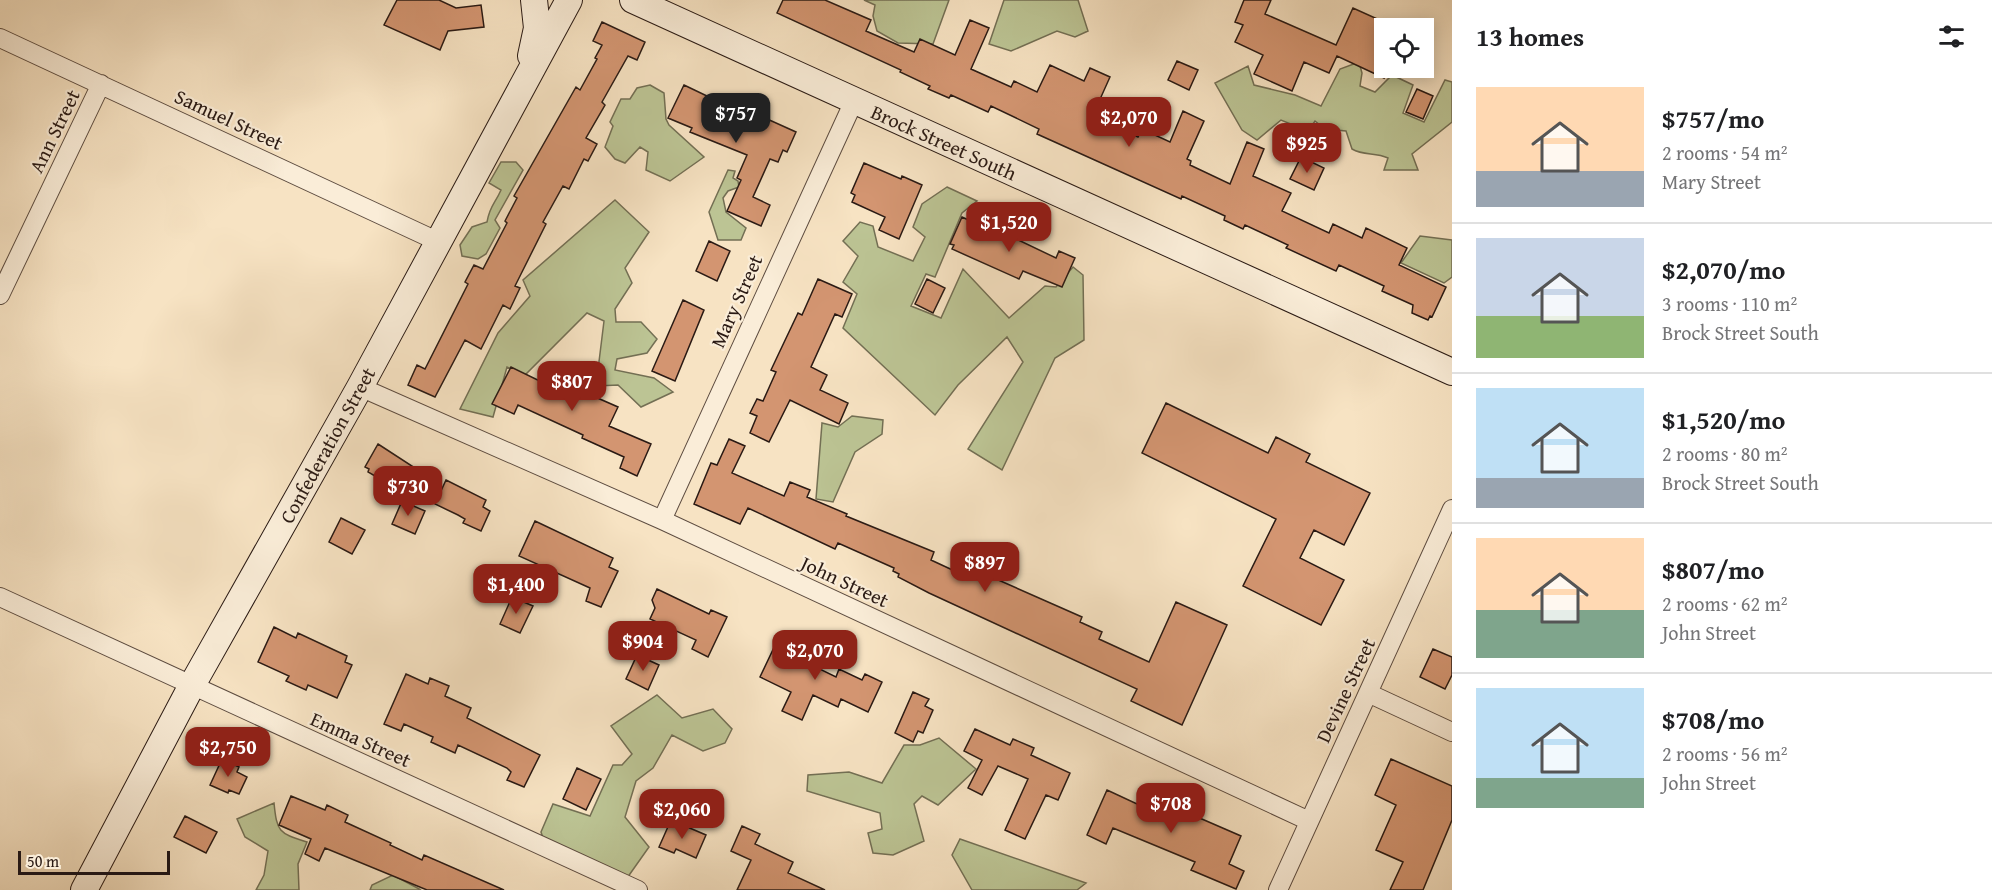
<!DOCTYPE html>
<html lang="en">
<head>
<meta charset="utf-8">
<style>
  body { margin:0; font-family:"Gentium Book Plus",serif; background:#f6f6f6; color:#202124; height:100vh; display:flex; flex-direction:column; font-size:22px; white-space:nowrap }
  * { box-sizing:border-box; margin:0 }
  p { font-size:20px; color:#757577 }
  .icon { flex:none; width:33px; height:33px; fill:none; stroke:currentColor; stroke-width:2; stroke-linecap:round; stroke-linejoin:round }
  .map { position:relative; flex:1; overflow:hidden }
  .drawer { display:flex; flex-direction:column; background:#fff; width:540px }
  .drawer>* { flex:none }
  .fabs { position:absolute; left:1374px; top:18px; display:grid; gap:12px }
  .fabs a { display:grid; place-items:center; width:60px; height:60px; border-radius:0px; background:#fff; box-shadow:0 3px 15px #0003; font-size:30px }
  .scale { position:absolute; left:18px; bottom:15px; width:152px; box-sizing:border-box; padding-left:6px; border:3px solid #2a1a14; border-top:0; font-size:16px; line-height:21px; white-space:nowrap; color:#2a1a14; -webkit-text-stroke:4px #faedd8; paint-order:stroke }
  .price { position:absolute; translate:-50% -51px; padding:0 14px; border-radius:12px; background:#8f2418; color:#fff; font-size:20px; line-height:39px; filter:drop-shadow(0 2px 3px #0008) }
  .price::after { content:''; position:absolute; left:50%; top:36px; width:18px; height:14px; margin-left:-9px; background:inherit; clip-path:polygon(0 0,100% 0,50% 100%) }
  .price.on { background:#222; color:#fff }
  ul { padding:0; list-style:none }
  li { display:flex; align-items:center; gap:18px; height:150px; padding:0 24px }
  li+li { border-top:2px solid #e0e0e0 }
  li span { display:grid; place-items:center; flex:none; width:168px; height:120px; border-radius:0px; color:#555 }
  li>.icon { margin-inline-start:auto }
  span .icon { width:72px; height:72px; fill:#fffc; stroke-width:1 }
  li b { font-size:26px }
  h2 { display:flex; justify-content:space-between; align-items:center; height:72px; padding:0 24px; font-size:26px }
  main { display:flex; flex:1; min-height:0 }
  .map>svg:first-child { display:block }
  .green { fill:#bcc494; stroke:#736f54; stroke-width:1.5 }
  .building { fill:#d39571; stroke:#2a1a14; stroke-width:1.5 }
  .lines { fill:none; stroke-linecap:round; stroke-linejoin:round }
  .minor-casing { stroke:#5d4c40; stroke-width:20 }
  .secondary-casing { stroke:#2a1a14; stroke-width:28 }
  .minor { stroke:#faedd8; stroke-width:18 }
  .secondary { stroke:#faedd8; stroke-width:26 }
  .labels { text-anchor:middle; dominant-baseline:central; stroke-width:4.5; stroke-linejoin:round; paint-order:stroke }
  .street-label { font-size:20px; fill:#2a1a14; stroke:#faedd8 }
</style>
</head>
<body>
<main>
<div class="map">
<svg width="1452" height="890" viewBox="0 0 1452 890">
  <rect width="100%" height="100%" fill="#f7e3c3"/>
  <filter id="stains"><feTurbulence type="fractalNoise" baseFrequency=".00333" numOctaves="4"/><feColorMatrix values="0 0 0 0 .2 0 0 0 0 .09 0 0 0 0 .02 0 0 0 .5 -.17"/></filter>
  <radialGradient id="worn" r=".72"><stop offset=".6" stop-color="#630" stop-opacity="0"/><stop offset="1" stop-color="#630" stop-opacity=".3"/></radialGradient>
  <path class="green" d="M864,0H949L933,44L898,43L877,31L873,16L875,5Z
    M1004,0H1078L1088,31L1075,37L1057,31L1011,51L989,44Z
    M1359,62L1362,73L1360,86L1375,92L1392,75L1413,85L1403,113L1424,122L1445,80L1452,82V122L1412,154L1418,170H1384L1388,158C1375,152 1364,156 1352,149L1346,131L1325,129L1315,121L1308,131L1281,120L1257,140L1242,130L1215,83L1248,66L1254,85L1295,95L1321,106L1340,69Z
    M650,85L664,93L666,119L669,125L704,157L670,181L646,170L648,152L640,147L625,163L615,159L605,147L613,126L610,122L621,99H630L637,88Z
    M501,162H516L523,170L495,220L500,228L486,254L478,259L462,256L460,245L472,227L487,222C490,205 495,204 501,190L489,183Z
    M728,170L735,171L733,178L738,181L739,187L728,191L723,198L726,212L746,228L741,240H718L709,212Z
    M947,187L977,201L962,213L935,277L926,274L911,306L941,318L963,269L1009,318L1045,286L1056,287L1073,267L1083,275L1084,340L1055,358L1002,470L968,449L1023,362L1007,337L958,385L935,415L843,328L857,294L843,282L858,256L843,241L860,222L873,226L878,247L913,261L925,237L913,227L922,204Z
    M615,200L649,232L625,268L632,283L615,309L616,322H641L657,339L647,353L617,359L615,370L654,378L673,392L641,407L618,385L596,386L604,321L587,313L525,375L507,367L493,417L460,409L498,333L530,296L523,280Z
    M1420,236L1452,240V277L1444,283L1401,263Z
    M852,416L883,420L882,434L855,452L833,502L816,499L822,423L838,427Z
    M657,695L682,718L713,709L732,729L725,743L703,751L672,735L653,768L636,781L625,817L649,847L620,888L550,859L541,832L553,804L590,816L613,765H622L632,754L611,726Z
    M939,738L976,769L938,805L922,796L914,804L924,841L893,855L873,853L868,833L882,829L880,813L807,791L808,775L849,772L882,783L904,745H920Z
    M274,803C277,833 279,833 307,842L298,864L299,890H256L264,875L268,851L245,837L237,819Z
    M960,839L1086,883L1077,890H972L952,855Z
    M393,875L421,890H370L372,885Z"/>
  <path class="building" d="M397,0H439L456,8L481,5L484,27L448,31L440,50L384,25Z
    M783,0H825L871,20L866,31L914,52L920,39L955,55L970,20L989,28L971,69L1011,87L1014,81L1037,92L1050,65L1084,81L1090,68L1110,77L1092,117L1138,137L1142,129L1170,142L1183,111L1204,121L1187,159L1191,161L1190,165L1230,184L1247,142L1264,149L1253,176L1291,193L1282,211L1329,233L1333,224L1362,238L1366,228L1407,248L1399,265L1446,287L1432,317L1430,316L1428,320L1412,313L1413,305L1382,291L1384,286L1339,265L1336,271L1286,248L1288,245L1245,225L1243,229L1224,220L1225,216L1182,196L1181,199L1037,134L1039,129L991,106L988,112L951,95L949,98L928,89L930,86L900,72L901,70L777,13Z
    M1244,0H1271L1265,14L1336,45L1353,8L1384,22V78L1337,56L1329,73L1304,62L1292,91L1254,74L1263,55L1235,42L1243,25L1235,22Z
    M602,22L645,42L637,60L628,56L602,102L605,105L586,138L597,144L588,161L584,159L569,189L563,186L543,222L546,224L515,286L520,288L510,309L503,305L481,349L465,340L435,397L408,385L417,365L425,369L468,284L465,282L474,265L483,269L507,223L505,221L517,198L514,196L576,87L580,90L597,59L595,58L602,45L593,41Z
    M1177,61L1198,70L1189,90L1168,80Z
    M684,85L734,109L735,107L764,120L765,118L796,132L787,152L783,150L778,162L770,159L753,197L770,205L761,226L727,211L741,180L737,178L747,155L690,132L692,128L668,118Z
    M1417,89L1433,96L1423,119L1406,112Z
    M1301,157L1324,168L1314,190L1290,179Z
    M864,163L901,179L902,176L922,185L899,239L879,230L885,217L852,202L855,195L851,193Z
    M962,217L988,229L991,223L1009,232L1008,235L1056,258L1059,251L1075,258L1062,287L1023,271L1019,279L952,249L954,245L950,244Z
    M709,241L730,251L717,281L696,271Z
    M818,279L852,294L842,317L835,314L811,367L827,375L820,390L848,403L839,424L790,400L769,442L750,433L757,416L750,413L757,399L763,401L776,372L771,370L779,353L798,313L802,315Z
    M927,279L945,288L933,313L915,304Z
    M683,300L704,310L675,381L652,371Z
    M562,364L584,374L577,389L618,407L609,426L651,444L637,476L620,468L624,457L582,438L583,435L518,405L514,414L492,404L511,367L552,387Z
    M1166,403L1268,453L1276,437L1310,454L1306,462L1370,493L1344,545L1314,530L1300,558L1344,580L1321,625L1243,586L1276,519L1142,453Z
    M729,439L745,446L732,473L784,496L790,482L810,490L807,497L847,514L846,516L934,552L931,560L974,580L978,571L1082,617L1080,622L1102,632L1099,639L1149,662L1176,602L1227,625L1182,725L1131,701L1137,689L929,593L898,577L899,574L893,571L894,568L838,543L835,549L748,508L740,524L694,504L711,463L717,465Z
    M378,444L415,468L402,492L368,472L369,469L365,467Z
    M446,480L486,500L483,507L490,511L481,531L463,523L465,519L458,515L435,504Z
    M402,501L425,511L415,534L392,524Z
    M341,518L365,530L352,554L329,542Z
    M535,521L613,558L609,567L618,571L601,607L586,601L590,588L519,556Z
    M657,589L709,614L711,610L727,617L708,657L692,649L696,640L650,619L655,608L652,600Z
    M512,597L533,606L520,633L500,624Z
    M274,627L296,638L298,633L347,656L345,662L352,665L337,698L308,685L306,690L286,681L289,676L258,662Z
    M779,637L808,650L803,661L836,677L839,669L862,680L865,674L882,682L868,712L841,699L838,707L813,695L802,720L782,711L791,692L760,677Z
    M1433,649L1452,657V675L1445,689L1420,677Z
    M637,655L659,665L648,690L626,679Z
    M406,674L428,684L430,678L449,686L445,696L471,708L467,718L540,755L524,787L507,780L511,772L507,768L458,745L455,753L431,742L433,737L404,724L401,731L384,724Z
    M913,692L929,699L925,706L933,710L923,733L918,731L913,742L895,733Z
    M975,729L1010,745L1013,739L1034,748L1031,755L1070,773L1058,800L1046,795L1025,839L1005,830L1028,779L998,766L982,795L968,788L982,760L964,751Z
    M222,759L239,767L237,772L247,777L239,794L229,790L228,793L210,785Z
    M1391,759L1452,786V820L1423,890H1390L1403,862L1376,850L1396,805L1375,795Z
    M577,768L601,779L586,810L563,799Z
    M1107,790L1137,804L1142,793L1241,836L1229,864L1244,871L1236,889L1191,870L1195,862L1113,828L1106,844L1087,835Z
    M291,796L325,810L327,805L348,815L345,822L391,843L390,845L422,860L424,855L504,890H427L325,848L319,861L305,854L311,839L279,825Z
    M185,816L217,832L206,853L174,837Z
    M671,820L706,835L696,858L676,849L674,853L659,847Z
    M742,826L760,834L755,844L793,862L788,873L825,890H737L751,860L731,851Z"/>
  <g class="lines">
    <g class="minor-casing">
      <path id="minor" d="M0,38L439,242
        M0,295L101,84
        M360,387L662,520L1309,821
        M662,520L854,101
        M0,597L638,890
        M1368,693L1452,732
        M1278,890L1452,509"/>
    </g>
    <g class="secondary-casing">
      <path id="secondary" d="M633,0L1452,372
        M531,56L537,28L534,0
        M84,890L191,687L360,387L569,0"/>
    </g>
    <use href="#minor" class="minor"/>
    <use href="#secondary" class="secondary"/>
  </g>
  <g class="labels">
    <g class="street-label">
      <text transform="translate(229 119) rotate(25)">Samuel Street</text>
      <text transform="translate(54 131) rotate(-64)">Ann Street</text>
      <text transform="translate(944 142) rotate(24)">Brock Street South</text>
      <text transform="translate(736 301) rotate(-66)">Mary Street</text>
      <text transform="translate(327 445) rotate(-61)">Confederation Street</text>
      <text transform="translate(845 581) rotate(25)">John Street</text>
      <text transform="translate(1345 690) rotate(-65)">Devine Street</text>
      <text transform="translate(361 739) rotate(24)">Emma Street</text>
    </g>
  </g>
  <rect width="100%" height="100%" filter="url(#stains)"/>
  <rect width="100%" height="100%" fill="url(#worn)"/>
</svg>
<div class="fabs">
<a><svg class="icon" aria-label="locate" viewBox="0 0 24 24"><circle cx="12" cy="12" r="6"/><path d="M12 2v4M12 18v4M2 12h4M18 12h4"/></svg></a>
</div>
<div class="scale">50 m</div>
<b class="price on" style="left:736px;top:144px">$757</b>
<b class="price" style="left:1129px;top:148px">$2,070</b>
<b class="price" style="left:1307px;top:174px">$925</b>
<b class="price" style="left:1009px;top:253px">$1,520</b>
<b class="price" style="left:572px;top:412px">$807</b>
<b class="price" style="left:408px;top:517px">$730</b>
<b class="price" style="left:985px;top:593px">$897</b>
<b class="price" style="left:516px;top:615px">$1,400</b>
<b class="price" style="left:643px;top:672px">$904</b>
<b class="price" style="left:815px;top:681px">$2,070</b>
<b class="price" style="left:228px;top:778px">$2,750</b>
<b class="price" style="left:1171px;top:834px">$708</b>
<b class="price" style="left:682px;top:840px">$2,060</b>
</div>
<section class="drawer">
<h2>13 homes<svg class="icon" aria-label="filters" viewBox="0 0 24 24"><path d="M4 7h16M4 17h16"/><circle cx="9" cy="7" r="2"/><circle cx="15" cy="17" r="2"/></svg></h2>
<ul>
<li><span style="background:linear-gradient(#ffd9b3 70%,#9aa5b1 0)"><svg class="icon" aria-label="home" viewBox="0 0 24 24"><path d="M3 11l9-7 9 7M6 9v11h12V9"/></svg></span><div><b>$757/mo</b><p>2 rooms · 54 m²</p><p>Mary Street</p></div></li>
<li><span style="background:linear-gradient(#c9d6e8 65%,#8fb573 0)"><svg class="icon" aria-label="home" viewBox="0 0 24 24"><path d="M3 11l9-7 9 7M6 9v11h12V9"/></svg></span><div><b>$2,070/mo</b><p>3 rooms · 110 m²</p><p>Brock Street South</p></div></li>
<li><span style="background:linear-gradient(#bfe0f5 75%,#9aa5b1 0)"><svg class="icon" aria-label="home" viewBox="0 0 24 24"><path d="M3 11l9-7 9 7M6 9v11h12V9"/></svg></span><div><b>$1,520/mo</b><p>2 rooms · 80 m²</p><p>Brock Street South</p></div></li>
<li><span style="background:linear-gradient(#ffd9b3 60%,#7fa58c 0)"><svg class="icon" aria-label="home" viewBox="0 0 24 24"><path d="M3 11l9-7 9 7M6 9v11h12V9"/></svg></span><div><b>$807/mo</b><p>2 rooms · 62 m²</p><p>John Street</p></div></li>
<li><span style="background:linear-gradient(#bfe0f5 75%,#7fa58c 0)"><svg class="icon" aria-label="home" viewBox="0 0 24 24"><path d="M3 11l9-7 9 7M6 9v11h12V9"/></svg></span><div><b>$708/mo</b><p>2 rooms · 56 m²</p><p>John Street</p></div></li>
</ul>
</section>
</main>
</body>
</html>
